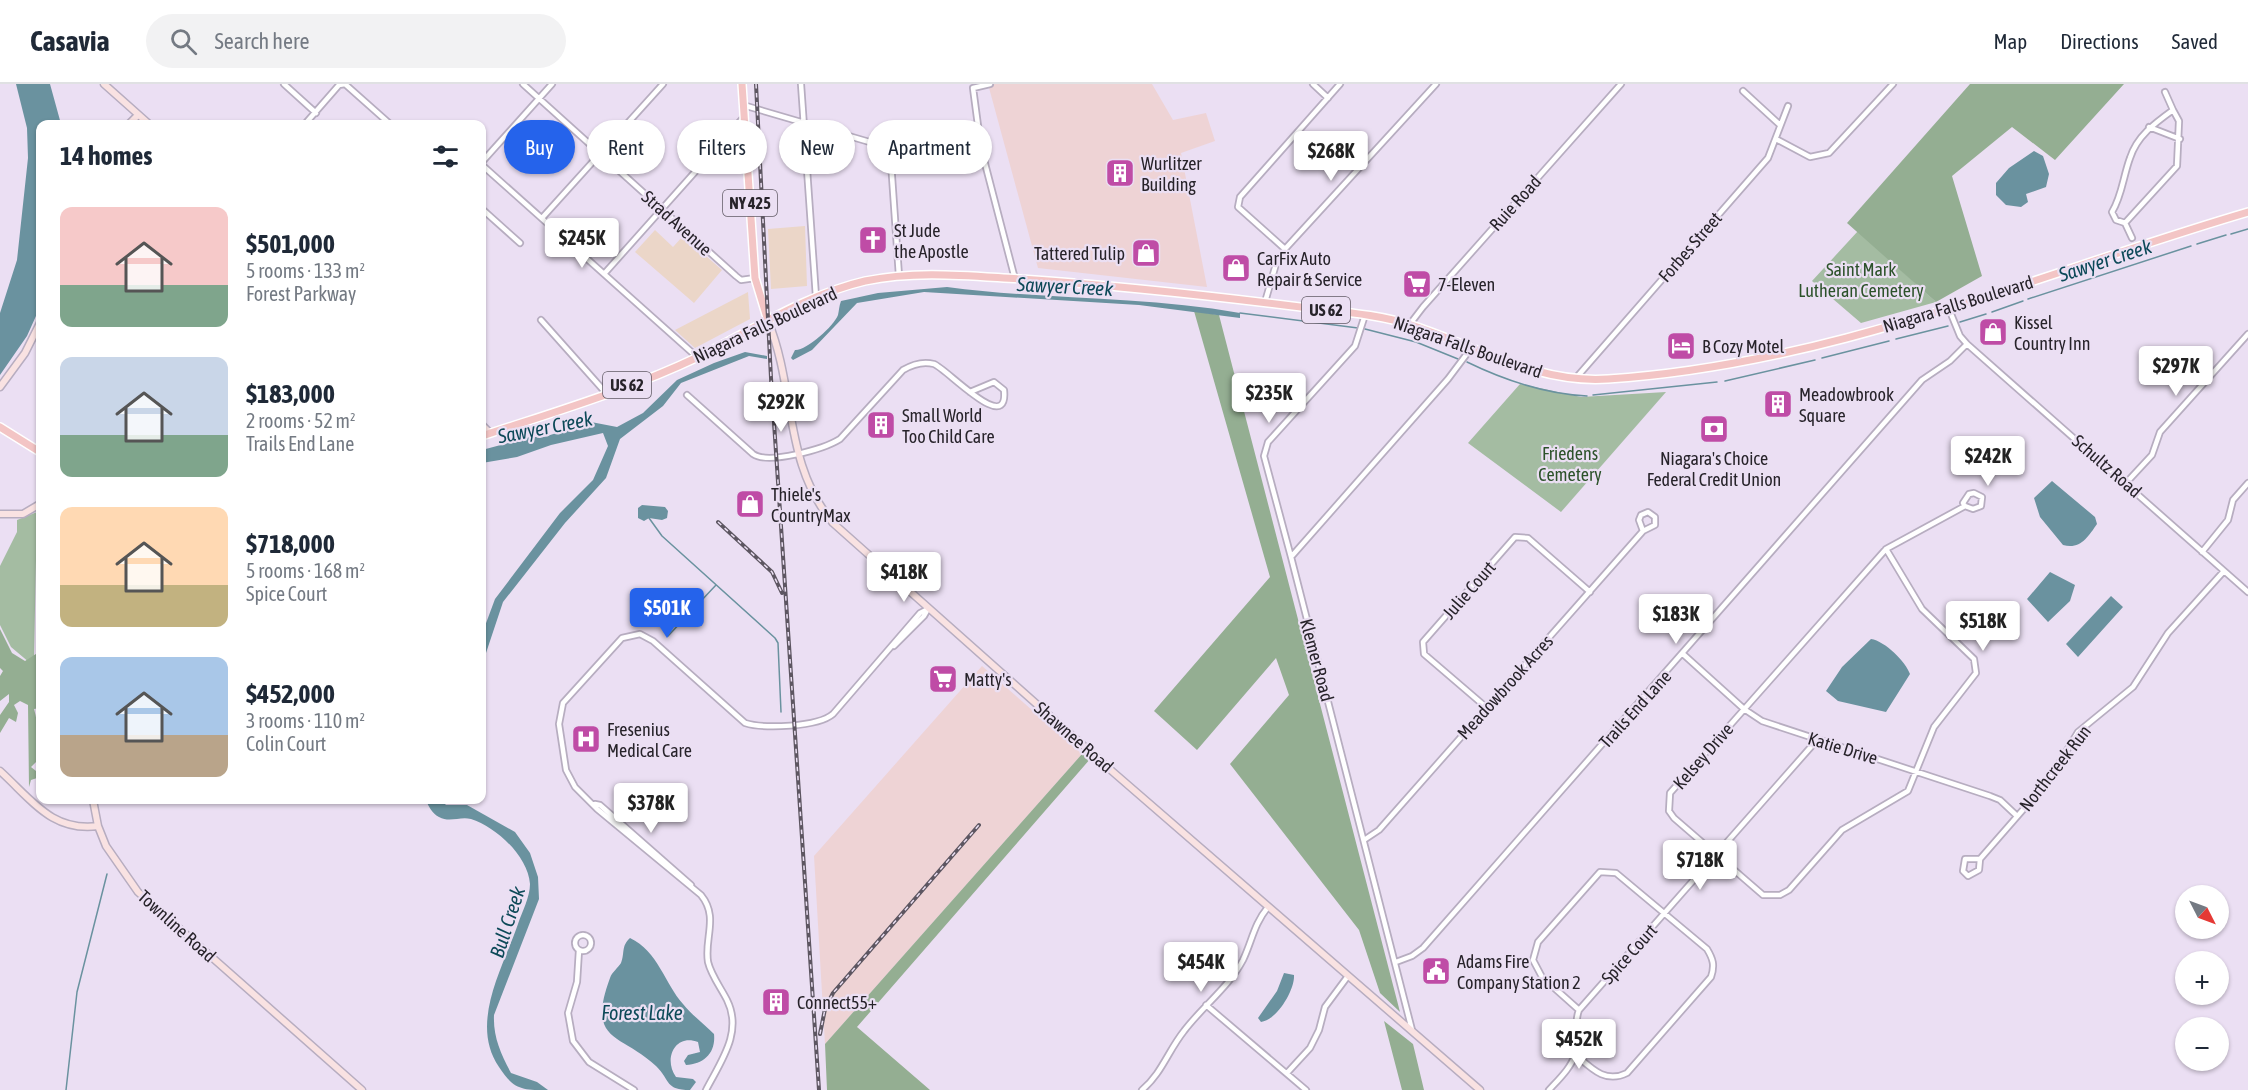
<!DOCTYPE html>
<html lang="en">
<head>
<meta charset="utf-8">
<style>
  body { margin:0; font-family:"Asap Condensed",sans-serif; background:#f2f2f3; color:#1f2937; height:100vh; display:flex; flex-direction:column; font-size:22px; white-space:nowrap }
  * { box-sizing:border-box; margin:0 }
  p { font-size:20px; color:#747a83 }
  .icon { flex:none; width:33px; height:33px; fill:none; stroke:currentColor; stroke-width:2; stroke-linecap:round; stroke-linejoin:round }
  .map { position:relative; flex:1; overflow:hidden }
  .panel { position:absolute; left:36px; top:36px; width:450px; height:684px; display:flex; flex-direction:column; background:#fff; border-radius:12px; box-shadow:0 2px 4px #0004 }
  .panel>* { flex:none }
  .top-card { position:absolute; left:504px; top:36px; width:570px; height:54px; display:flex; gap:12px }
  .needle { width:39px; rotate:132deg }
  .buttons { position:absolute; left:2175px; top:801px; display:grid; gap:12px }
  .buttons a { display:grid; place-items:center; width:54px; height:54px; border-radius:50%; background:#fff; box-shadow:0 2px 4px #0004; font-size:30px }
  .price { position:absolute; translate:-50% -51px; padding:0 14px; border-radius:6px; background:#fff; color:#222; font-size:20px; line-height:39px; filter:drop-shadow(0 2px 3px #0008) }
  .price::after { content:''; position:absolute; left:50%; top:36px; width:18px; height:14px; margin-left:-9px; background:inherit; clip-path:polygon(0 0,100% 0,50% 100%) }
  .price.current { background:#2563eb; color:#fff }
  ul { padding:0; list-style:none }
  li { display:flex; align-items:center; gap:18px; height:150px; padding:0 24px }
  li span { display:grid; place-items:center; flex:none; width:168px; height:120px; border-radius:12px; color:#555 }
  li>.icon { margin-inline-start:auto }
  span .icon { width:72px; height:72px; fill:#fffc; stroke-width:1 }
  li b { font-size:26px }
  h2 { display:flex; justify-content:space-between; align-items:center; height:72px; padding:0 24px; font-size:26px }
  .chip { padding:0 21px; border-radius:27px; background:#fff; box-shadow:0 2px 4px #0004; font-size:21px; line-height:54px }
  .chip.current { background:#2563eb; color:#fff }
  header { display:flex; align-items:center; gap:36px; box-sizing:border-box; height:84px; padding:0 30px; background:#fff; border-bottom:2px solid #e0e1e3 }
  header strong { font-size:28px }
  nav { display:flex; gap:33px; margin-inline-start:auto; font-size:21px }
  .search { width:420px; height:54px; background:#f2f2f3; display:flex; align-items:center; gap:15px; box-sizing:border-box; padding:0 21px; border-radius:33px; color:#747a83; font-size:22px }
  .map>svg:first-child { display:block }
  .commercial { fill:#ebd6c8 }
  .industrial { fill:#eed3d5 }
  .green { fill:#a4bca2 }
  .forest { fill:#94ae92 }
  .water { fill:#6a929f }
  .lines { fill:none; stroke-linecap:round; stroke-linejoin:round }
  .stream { stroke:#6a929f; stroke-width:1.5 }
  .street-casing { stroke:#b7adc0; stroke-width:8 }
  .secondary-casing { stroke:#b7adc0; stroke-width:9 }
  .primary-casing { stroke:#fff; stroke-width:10 }
  .street { stroke:#fff; stroke-width:4.5 }
  .secondary { stroke:#f9e2e2; stroke-width:6 }
  .primary { stroke:#f3c5c5; stroke-width:7 }
  .rail-casing { stroke:#5d5661; stroke-width:4 }
  .rail { stroke:#ebdff3; stroke-width:1.5; stroke-dasharray:4.5; stroke-linecap:butt }
  .labels { text-anchor:middle; dominant-baseline:central; stroke-width:4.5; stroke-linejoin:round; paint-order:stroke }
  .shield { fill:#ebdff3; stroke:#625b66; stroke-width:1.5 }
  .shield-label { font-size:16px; font-weight:bold; fill:#27232a }
  .poi-label { font-size:18px; fill:#27232a; stroke:#ebdff3; text-anchor:start }
  .street-label { font-size:18px; fill:#27232a; stroke:#ebdff3 }
  .park-label { font-size:18px; fill:#2c522a; stroke:#ebdff3 }
  .water-label { font-size:20px; font-style:italic; fill:#0d4958; stroke:#ebdff3 }
</style>
</head>
<body>
<header>
<strong>Casavia</strong>
<div class="search"><svg class="icon" aria-label="search" viewBox="0 0 24 24"><circle cx="10" cy="10" r="6"/><path d="M15 15l6 6"/></svg>Search here</div>
<nav><a>Map</a><a>Directions</a><a>Saved</a></nav>
</header>
<div class="map">
<svg width="2248" height="1006" viewBox="0 0 2248 1006">
  <rect width="100%" height="100%" fill="#ebdff3"/>
  <path class="commercial" d="M805,142L807,202L771,205L768,145Z
    M655,146L673,163L683,152L722,186L694,219L635,168Z
    M748,208L750,235L695,264L675,246Z"/>
  <path class="industrial" d="M988,0H1152L1173,36L1206,29L1215,57L1181,69L1207,203L1038,184Z
    M982,582L1082,670L825,960L814,772Z"/>
  <path class="green" d="M1858,147L1936,218L1861,239L1812,197Z
    M1520,300L1581,313L1666,308L1561,428L1468,359Z
    M37,428L34,572L30,579L11,563L0,541V482L17,448V436Z"/>
  <path class="forest" d="M1970,0H2124L2055,76L2012,43L1952,92L1982,192L1936,218L1847,139Z
    M1194,227L1219,231L1400,928L1380,909L1359,846L1230,680L1289,611L1276,574L1197,666L1154,627L1270,493Z
    M0,545L12,569L25,577L39,568L40,624L34,625C39,641 37,657 40,674L31,683L36,687L37,694L31,696L29,703L28,621L20,617L14,621L18,629L16,638L9,634L0,649V631L9,618V610L0,617V592L3,587L0,584Z
    M1082,670L1091,674L857,943L930,1006H827L825,960Z
    M1384,937L1413,960L1424,1006H1402Z"/>
  <path class="water" d="M16,0H50L61,40H40V223L27,252L0,291V229L17,176L28,74L27,44Z
    M2034,67L2043,72L2049,90L2046,103L2026,110L2028,118L2021,123L2006,121L1996,111V99L2009,84Z
    M947,203C1044,216 1143,212 1240,229V234L1139,221L924,208L857,219L812,266L793,276L791,274L795,266C806,267 834,242 838,231C839,227 839,222 841,217L878,209Z
    M745,268L767,272V275L749,272L681,299L663,322L620,355L606,394L565,439L503,518L482,581V550L495,515L560,429L593,396L608,362L603,349L551,361L517,373L482,379V366L530,353H544L591,338L617,343L643,329L677,296L714,279Z
    M2052,397L2095,433L2097,440C2088,453 2080,466 2063,461L2040,433L2034,414Z
    M642,421L665,423L668,427L667,434L662,436L649,434L644,437L638,434V424Z
    M2050,488L2075,501L2070,517L2048,538L2027,515Z
    M2111,512L2123,523L2078,573L2066,560Z
    M1871,555C1885,557 1906,578 1910,590L1886,628L1838,617L1826,607L1842,583Z
    M426,716H441L446,721H467L515,748L530,769L538,793L539,815L494,931C493,953 501,970 511,989L537,998L548,1006C522,1006 514,1006 499,983C469,939 503,884 518,840C522,828 530,813 530,800C528,772 496,743 471,735C460,732 450,739 439,733C433,730 428,722 426,716Z
    M630,854C658,867 665,900 683,920C692,931 704,940 714,950C716,969 704,980 686,981L684,977L688,971L700,968L698,958C675,949 663,975 676,993L693,995L696,998L690,1006C665,1006 671,997 656,982C621,949 586,959 610,894C612,888 618,884 621,879C625,869 621,862 630,854Z
    M1284,889L1294,891C1295,906 1277,936 1261,938L1258,934L1277,907Z"/>
  <g class="lines">
    <path class="stream" d="M2231,150L2248,145
      M2197,160L2226,151
      M2028,215L2191,162
      M1992,228L2023,217
      M1240,229L1358,244
      M1960,238L1986,230
      M1365,245L1416,258L1458,275
      M1896,255L1948,242
      M1822,274L1889,257
      M1467,278C1504,296 1546,310 1587,312
      M1725,297L1815,276
      M1593,311L1717,298
      M649,434L662,452L775,554L778,559L781,628
      M668,552L716,501
      M66,1006L77,908L107,790"/>
    <g class="street-casing">
      <path id="street" d="M284,0L316,29
        M523,0L736,192L741,196L755,194
        M801,0L816,213
        M990,0L973,4L981,64L1015,195
        M1313,0L1328,14
        M1743,7L1779,40
        M743,21L890,64L899,192
        M305,40L339,1L345,0L390,40
        M2149,43L2180,55
        M1776,55L1810,73L1829,69L1893,0
        M482,78L552,0
        M482,81L697,273
        M482,125L520,159
        M542,134L663,0
        M2125,139L2177,82L2179,37L2173,26
        M2132,154L2125,139L2116,136L2112,128C2122,112 2123,93 2130,74C2137,52 2155,39 2173,26L2165,8
        M1285,165L1238,123L1240,113L1340,0
        M604,190L744,33
        M1265,218L1276,180L1285,165L1436,0
        M1949,225L1960,252L1967,260L2248,508
        M541,236L606,309
        M1410,240L1423,223L1621,0
        M1576,294L1768,74L1788,22
        M687,311L753,370C768,381 824,365 840,355L903,286C913,280 923,277 934,280C946,284 1009,353 1004,306L994,298L970,308
        M2126,399L2152,371L2160,348L2248,250
        M1886,465L1922,525L1974,575L1976,589L1934,643L1908,707L1842,746L1789,806L1780,811H1763L1674,734L1669,727L1670,709L1886,465L1965,422L1973,425L1981,422L1982,413L1974,409L1969,410L1963,419L1965,422
        M2202,468L2228,436L2233,416L2248,399
        M1291,473L1264,372L1268,358L1355,262L1365,231
        M894,562L924,532L928,525
        M1683,570L1744,625L1762,637L1990,712L2000,716L2017,732
        M1487,624L1424,570L1423,558L1515,453L1528,454L1590,508
        M595,720L600,721L691,801
        M1364,756L1379,746L1643,447L1655,441V433L1648,428L1641,431L1639,436L1643,447
        M1980,775L1979,786L1968,792L1963,787L1965,775H1980L2049,696L2078,648L2133,603L2168,549L2224,487
        M575 859a8 8 0 1 1 16 0a8 8 0 1 1-16 0Z
        M579,866L577,898L568,929L573,957L589,978L634,1006
        M1396,878L1412,872L1423,864L1922,296L1950,277L1967,260
        M1206,921L1306,1006
        M1412,946L1291,473L1448,295L1472,263
        M1575,970C1591,984 1605,1000 1627,989L1711,893C1715,881 1713,875 1707,865L1616,789L1600,788L1538,858L1533,876L1542,893L1579,926
        M1287,989L1310,964L1319,946L1325,923L1348,892
        M706,1006C721,977 743,948 727,916C721,904 711,891 708,878C704,854 719,833 701,811L597,725L575,703L566,686L559,640L563,619L622,554L640,550L653,557L745,639C764,645 818,643 833,630L920,529L928,525
        M1142,1006C1162,989 1168,967 1184,947C1202,923 1229,903 1243,876C1252,857 1254,840 1268,823
        M1549,1006C1558,996 1572,983 1575,970C1579,955 1573,941 1579,926L1817,656"/>
    </g>
    <g class="secondary-casing">
      <path id="secondary" d="M104,0L149,40
        M129,40L138,31
        M768,237C796,305 783,379 833,439L1113,688L1480,1006
        M0,303L25,269L40,239
        M482,341L490,349
        M0,430H23L40,420
        M0,687C32,716 52,748 98,742
        M93,716L98,742L106,762L138,808L362,1006"/>
    </g>
    <g class="primary-casing">
      <path id="primary" d="M742,0L755,194L768,237
        M0,343L40,368
        M482,352C554,328 629,306 698,273C753,246 805,211 865,197C917,186 969,192 1021,195C1123,202 1223,213 1324,226C1354,229 1385,232 1414,242C1478,263 1538,300 1608,295C1830,281 2037,190 2248,128"/>
    </g>
    <use href="#street" class="street"/>
    <use href="#secondary" class="secondary"/>
    <use href="#primary" class="primary"/>
    <g class="rail-casing">
      <path id="rail" d="M756,0L771,294L819,1006
        M718,438L772,488L782,509
        M820,950L825,925L833,909L979,741"/>
    </g>
    <use href="#rail" class="rail"/>
  </g>
  <defs>
    <g id="building-square" transform="scale(1.5)"><rect x="-9" y="-9" width="18" height="18" rx="4" fill="#bf4ca6" stroke="#ebdff3"/><path d="M-4-6H4V6H1V3H-1V6H-4ZM-2.5-4.3h1.7v1.8h-1.7ZM.8-4.3h1.7v1.8H.8ZM-2.5-1h1.7V.8h-1.7ZM.8-1h1.7V.8H.8Z" fill="#fff"/></g>
    <g id="church-square" transform="scale(1.5)"><rect x="-9" y="-9" width="18" height="18" rx="4" fill="#bf4ca6" stroke="#ebdff3"/><path d="M-1.2-6h2.4v3.5h3.3v2.4h-3.3V6h-2.4V-.1h-3.3v-2.4h3.3Z" fill="#fff"/></g>
    <g id="shop-square" transform="scale(1.5)"><rect x="-9" y="-9" width="18" height="18" rx="4" fill="#bf4ca6" stroke="#ebdff3"/><path d="M-5-2.5h2.3a2.7 3.5 0 0 1 5.4 0H5L5.5 6h-11ZM-1.5-2.5h3a1.5 2.3 0 0 0-3 0Z" fill="#fff"/></g>
    <g id="supermarket-square" transform="scale(1.5)"><rect x="-9" y="-9" width="18" height="18" rx="4" fill="#bf4ca6" stroke="#ebdff3"/><path d="M-6-5.5h2.5l.6 2H6L4.5 2H-2.5L-4.4-4H-6ZM-1.5 3.2a1.3 1.3 0 1 0 .1 0ZM3 3.2a1.3 1.3 0 1 0 .1 0Z" fill="#fff"/></g>
    <g id="hotel-square" transform="scale(1.5)"><rect x="-9" y="-9" width="18" height="18" rx="4" fill="#bf4ca6" stroke="#ebdff3"/><path d="M-6-4.5h1.5V1H6V5H4.5V3h-9V5H-6ZM-4 0a1.8 1.8 0 1 1 3.6 0ZM.5 0V-2.5h3Q6-2.5 6 0Z" fill="#fff"/></g>
    <g id="bank-square" transform="scale(1.5)"><rect x="-9" y="-9" width="18" height="18" rx="4" fill="#bf4ca6" stroke="#ebdff3"/><path d="M-6-4H6V4H-6ZM0-2.3a2.3 2.3 0 1 0 0 4.6a2.3 2.3 0 1 0 0-4.6Z" fill="#fff"/></g>
    <g id="hospital-square" transform="scale(1.5)"><rect x="-9" y="-9" width="18" height="18" rx="4" fill="#bf4ca6" stroke="#ebdff3"/><path d="M-5-5h3v3.5h4V-5h3V5h-3V1.5h-4V5h-3Z" fill="#fff"/></g>
    <g id="civic-square" transform="scale(1.5)"><rect x="-9" y="-9" width="18" height="18" rx="4" fill="#bf4ca6" stroke="#ebdff3"/><path d="M-.6-6.5H3V-4.5H.6V-3L4-1V1h2V6H-6V1h2V-1L-.6-3ZM-1.2 2.5V6h2.4V2.5Z" fill="#fff"/></g>
  </defs>
  <g fill-rule="evenodd">
    <use href="#building-square" x="1120" y="89"/>
    <use href="#church-square" x="873" y="156"/>
    <use href="#shop-square" x="1146" y="169"/>
    <use href="#shop-square" x="1236" y="184"/>
    <use href="#supermarket-square" x="1417" y="200"/>
    <use href="#shop-square" x="1993" y="248"/>
    <use href="#hotel-square" x="1681" y="262"/>
    <use href="#building-square" x="1778" y="320"/>
    <use href="#building-square" x="881" y="341"/>
    <use href="#bank-square" x="1714" y="345"/>
    <use href="#shop-square" x="750" y="420"/>
    <use href="#supermarket-square" x="943" y="595"/>
    <use href="#hospital-square" x="586" y="655"/>
    <use href="#civic-square" x="1436" y="887"/>
    <use href="#building-square" x="776" y="918"/>
  </g>
  <g class="labels">
    <g class="shield">
      <rect x="723" y="106" width="54" height="26" rx="4.5"/>
      <rect x="1302" y="213" width="48" height="26" rx="4.5"/>
      <rect x="603" y="288" width="48" height="26" rx="4.5"/>
    </g>
    <g class="shield-label">
      <text x="750" y="119">NY 425</text>
      <text x="1326" y="226">US 62</text>
      <text x="627" y="301">US 62</text>
    </g>
    <g class="poi-label">
      <text x="1141" y="79">Wurlitzer<tspan x="1141" dy="21">Building</tspan></text>
      <text x="894" y="146">St Jude<tspan x="894" dy="21">the Apostle</tspan></text>
      <text x="1125" y="169" text-anchor="end">Tattered Tulip</text>
      <text x="1257" y="174">CarFix Auto<tspan x="1257" dy="21">Repair &amp; Service</tspan></text>
      <text x="1438" y="200">7-Eleven</text>
      <text x="2014" y="238">Kissel<tspan x="2014" dy="21">Country Inn</tspan></text>
      <text x="1702" y="262">B Cozy Motel</text>
      <text x="1799" y="310">Meadowbrook<tspan x="1799" dy="21">Square</tspan></text>
      <text x="902" y="331">Small World<tspan x="902" dy="21">Too Child Care</tspan></text>
      <text x="1714" y="374" text-anchor="middle">Niagara's Choice<tspan x="1714" dy="21">Federal Credit Union</tspan></text>
      <text x="771" y="410">Thiele's<tspan x="771" dy="21">CountryMax</tspan></text>
      <text x="964" y="595">Matty's</text>
      <text x="607" y="645">Fresenius<tspan x="607" dy="21">Medical Care</tspan></text>
      <text x="1457" y="877">Adams Fire<tspan x="1457" dy="21">Company Station 2</tspan></text>
      <text x="797" y="918">Connect55+</text>
    </g>
    <g class="street-label">
      <text transform="translate(1515 119) rotate(-48)">Ruie Road</text>
      <text transform="translate(677 139) rotate(42)">Strad Avenue</text>
      <text transform="translate(1690 163) rotate(-49)">Forbes Street</text>
      <text transform="translate(1958 220) rotate(-17)">Niagara Falls Boulevard</text>
      <text transform="translate(765 241) rotate(-25)">Niagara Falls Boulevard</text>
      <text transform="translate(1468 263) rotate(19)">Niagara Falls Boulevard</text>
      <text transform="translate(2107 382) rotate(41)">Schultz Road</text>
      <text transform="translate(1469 506) rotate(-49)">Julie Court</text>
      <text transform="translate(1317 576) rotate(75)">Klemer Road</text>
      <text transform="translate(1505 603) rotate(-48)">Meadowbrook Acres</text>
      <text transform="translate(1635 625) rotate(-48)">Trails End Lane</text>
      <text transform="translate(1074 653) rotate(41)">Shawnee Road</text>
      <text transform="translate(1843 664) rotate(17)">Katie Drive</text>
      <text transform="translate(1703 672) rotate(-49)">Kelsey Drive</text>
      <text transform="translate(2055 684) rotate(-52)">Northcreek Run</text>
      <text transform="translate(177 842) rotate(42)">Townline Road</text>
      <text transform="translate(1629 870) rotate(-48)">Spice Court</text>
    </g>
    <g class="park-label">
      <text x="1861" y="185">Saint Mark<tspan x="1861" dy="21">Lutheran Cemetery</tspan></text>
      <text x="1570" y="369">Friedens<tspan x="1570" dy="21">Cemetery</tspan></text>
    </g>
    <g class="water-label">
      <text transform="translate(2105 176) rotate(-18)">Sawyer Creek</text>
      <text transform="translate(1065 202) rotate(3)">Sawyer Creek</text>
      <text transform="translate(545 343) rotate(-11)">Sawyer Creek</text>
      <text transform="translate(507 838) rotate(-72)">Bull Creek</text>
      <text x="642" y="928">Forest Lake</text>
    </g>
  </g>
</svg>
<div class="buttons">
<a><svg class="needle" viewBox="-14 -14 28 28"><path d="M0-13l5 13h-10z" fill="#e53935"/><path d="M0 13l5-13h-10z" fill="#747a83"/></svg></a>
<a>+</a>
<a>−</a>
</div>
<b class="price" style="left:1331px;top:98px">$268K</b>
<b class="price" style="left:582px;top:185px">$245K</b>
<b class="price" style="left:2176px;top:313px">$297K</b>
<b class="price" style="left:1269px;top:340px">$235K</b>
<b class="price" style="left:781px;top:349px">$292K</b>
<b class="price" style="left:1988px;top:403px">$242K</b>
<b class="price" style="left:904px;top:519px">$418K</b>
<b class="price current" style="left:667px;top:555px">$501K</b>
<b class="price" style="left:1676px;top:561px">$183K</b>
<b class="price" style="left:1983px;top:568px">$518K</b>
<b class="price" style="left:651px;top:750px">$378K</b>
<b class="price" style="left:1700px;top:807px">$718K</b>
<b class="price" style="left:1201px;top:909px">$454K</b>
<b class="price" style="left:1579px;top:986px">$452K</b>
<div class="top-card">
<a class="chip current">Buy</a>
<a class="chip">Rent</a>
<a class="chip">Filters</a>
<a class="chip">New</a>
<a class="chip">Apartment</a>
</div>
<section class="panel">
<h2>14 homes<svg class="icon" aria-label="filters" viewBox="0 0 24 24"><path d="M4 7h16M4 17h16"/><circle cx="9" cy="7" r="2"/><circle cx="15" cy="17" r="2"/></svg></h2>
<ul>
<li><span style="background:linear-gradient(#f6c9c9 65%,#7fa58c 0)"><svg class="icon" aria-label="home" viewBox="0 0 24 24"><path d="M3 11l9-7 9 7M6 9v11h12V9"/></svg></span><div><b>$501,000</b><p>5 rooms · 133 m²</p><p>Forest Parkway</p></div></li>
<li><span style="background:linear-gradient(#c9d6e8 65%,#7fa58c 0)"><svg class="icon" aria-label="home" viewBox="0 0 24 24"><path d="M3 11l9-7 9 7M6 9v11h12V9"/></svg></span><div><b>$183,000</b><p>2 rooms · 52 m²</p><p>Trails End Lane</p></div></li>
<li><span style="background:linear-gradient(#ffd9b3 65%,#c2b280 0)"><svg class="icon" aria-label="home" viewBox="0 0 24 24"><path d="M3 11l9-7 9 7M6 9v11h12V9"/></svg></span><div><b>$718,000</b><p>5 rooms · 168 m²</p><p>Spice Court</p></div></li>
<li><span style="background:linear-gradient(#a9c7e8 65%,#b9a48a 0)"><svg class="icon" aria-label="home" viewBox="0 0 24 24"><path d="M3 11l9-7 9 7M6 9v11h12V9"/></svg></span><div><b>$452,000</b><p>3 rooms · 110 m²</p><p>Colin Court</p></div></li>
</ul>
</section>
</div>
</body>
</html>
